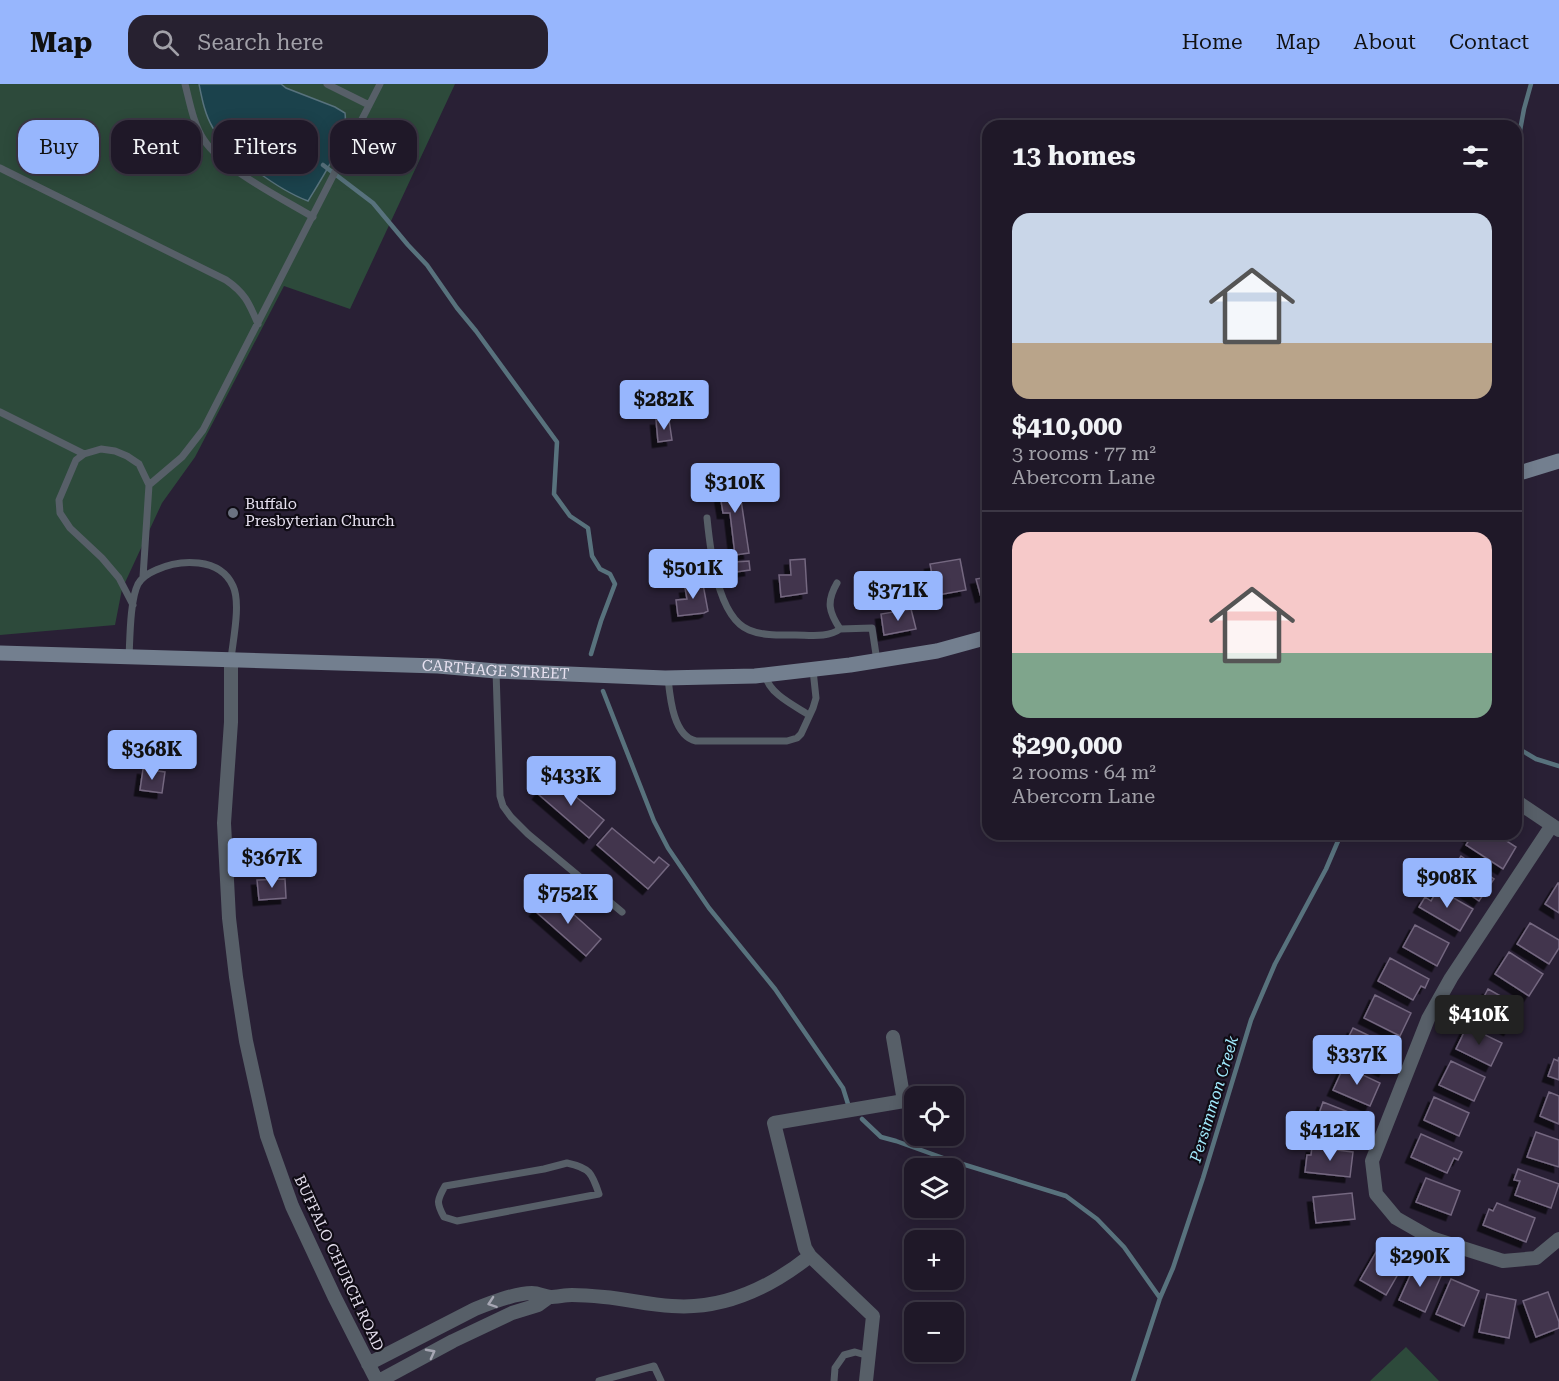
<!DOCTYPE html>
<html lang="en">
<head>
<meta charset="utf-8">
<style>
  body { margin:0; font-family:"Roboto Serif",serif; background:#272130; color:#f1f3f6; height:100vh; display:flex; flex-direction:column; font-size:22px; white-space:nowrap }
  * { box-sizing:border-box; margin:0 }
  p { font-size:20px; color:#a1a0a8 }
  .icon { flex:none; width:33px; height:33px; fill:none; stroke:currentColor; stroke-width:2; stroke-linecap:round; stroke-linejoin:round }
  .map { position:relative; flex:1; overflow:hidden }
  .side { position:absolute; left:982px; top:36px; width:540px; height:720px; display:flex; flex-direction:column; background:#1f1828; border-radius:18px; box-shadow:0 3px 15px #0003,0 0 0 2px #3c3745 }
  .side>* { flex:none }
  .guide { position:absolute; left:18px; top:36px; width:570px; height:54px; display:flex; gap:12px }
  .tools { position:absolute; left:904px; top:1002px; display:grid; gap:12px }
  .tools a { display:grid; place-items:center; width:60px; height:60px; border-radius:12px; background:#1f1828; box-shadow:0 3px 15px #0003,0 0 0 2px #3c3745; font-size:30px }
  .price { position:absolute; translate:-50% -51px; padding:0 14px; border-radius:6px; background:#97b6fd; color:#111; font-size:20px; line-height:39px; filter:drop-shadow(0 2px 3px #0008) }
  .price::after { content:''; position:absolute; left:50%; top:36px; width:18px; height:14px; margin-left:-9px; background:inherit; clip-path:polygon(0 0,100% 0,50% 100%) }
  .price.active { background:#222; color:#fff }
  ul { padding:0; list-style:none }
  li { display:grid; align-content:center; gap:12px; height:318px; padding:0 30px }
  li+li { border-top:2px solid #3c3745 }
  li span { display:grid; place-items:center; height:186px; border-radius:18px; color:#555 }
  li>.icon { margin-inline-start:auto }
  span .icon { width:108px; height:108px; fill:#fffc; stroke-width:1 }
  li b { font-size:26px }
  h2 { display:flex; justify-content:space-between; align-items:center; height:72px; padding:0 30px; font-size:26px }
  .pill { padding:0 21px; border-radius:18px; background:#1f1828; box-shadow:0 3px 15px #0003,0 0 0 2px #3c3745; font-size:21px; line-height:54px }
  .pill.active { background:#97b6fd; color:#111 }
  header { display:flex; align-items:center; gap:36px; box-sizing:border-box; height:84px; padding:0 30px; background:#97b6fd; color:#111 }
  header strong { font-size:28px }
  nav { display:flex; gap:33px; margin-inline-start:auto; font-size:21px }
  .search { width:420px; height:54px; background:#272130; display:flex; align-items:center; gap:15px; box-sizing:border-box; padding:0 21px; border-radius:18px; color:#a1a0a8; font-size:22px }
  .map>svg:first-child { display:block }
  .green { fill:#2d4a3b }
  .water { fill:#1b424c; stroke:#58727d; stroke-width:1.5 }
  .lines { fill:none; stroke-linecap:round; stroke-linejoin:round }
  .stream { stroke:#58727d; stroke-width:4.5 }
  .building { fill:#42364d; stroke:#746780; stroke-width:1.5; filter:url(#shadow) }
  .service { stroke:#575f68; stroke-width:7 }
  .minor { stroke:#575f68; stroke-width:14 }
  .secondary { stroke:#737f8f; stroke-width:15 }
  .oneway { stroke:#a6a6b3 }
  .worship-dot { fill:#6b7280; stroke:#100c15; stroke-width:2 }
  .labels { text-anchor:middle; dominant-baseline:central; stroke-width:4.5; stroke-linejoin:round; paint-order:stroke }
  .poi-label { font-size:15px; fill:#e7e1f0; stroke:#100c15; text-anchor:start }
  .street-label { font-size:15px; fill:#e7e1f0; stroke:#100c15 }
  .water-label { font-size:16px; font-style:italic; fill:#a2ebfe; stroke:#100c15 }
</style>
</head>
<body>
<header>
<strong>Map</strong>
<div class="search"><svg class="icon" aria-label="search" viewBox="0 0 24 24"><circle cx="10" cy="10" r="6"/><path d="M15 15l6 6"/></svg>Search here</div>
<nav><a>Home</a><a>Map</a><a>About</a><a>Contact</a></nav>
</header>
<div class="map">
<svg width="1559" height="1297" viewBox="0 0 1559 1297">
  <defs>
    <filter id="shadow"><feDropShadow dx="-5.5" dy="5.5" stdDeviation="0" flood-color="#0009"/></filter>
  </defs>
  <rect width="100%" height="100%" fill="#292035"/>
  <path class="green" d="M0,0H455L350,225L284,202L195,373L162,419L122,505L115,541L0,551Z
    M1406,1263L1439,1297H1370Z"/>
  <path class="water" d="M199,0H281L286,4L335,23L345,29C349,55 321,95 308,117C281,107 227,70 213,44C205,31 202,15 199,0Z"/>
  <g class="lines">
    <path class="stream" d="M1516,68L1524,25L1531,0
      M323,81L373,119L408,161L427,181L457,224L476,247L557,358L554,410L570,432L588,444L592,472L600,485L610,490L615,500L601,537L591,570
      M603,607L654,737L668,764L709,824L775,905L843,1004L848,1020
      M1516,663L1536,675L1559,682
      M862,1035L881,1053L896,1057L946,1075L1066,1112L1097,1135L1124,1163L1160,1214
      M1133,1297L1160,1214L1173,1184L1203,1094L1251,936L1275,880L1326,785L1341,750"/>
  </g>
  <path class="building" d="M656,336H669L672,356L658,358Z
    M738,396L749,469L735,471L730,429H723L718,398Z
    M805,475L807,509L781,513L779,491H791L790,476Z
    M960,475L966,506L927,513L924,496L933,495L930,480Z
    M749,477L750,486L736,488L735,478Z
    M987,493L988,498V511L981,513L976,495Z
    M691,495H702L708,527L704,529L678,532L676,516L687,515L685,504L692,503Z
    M911,525L916,545L884,551L881,530Z
    M143,685L165,688L162,709L140,706Z
    M552,693L604,736L589,754L538,710Z
    M612,744L654,779L659,773L669,781L648,805L597,761Z
    M1470,750H1496L1516,763L1503,785L1466,761L1471,753L1468,752Z
    M1461,772L1494,795L1479,817L1446,794Z
    M285,795L286,814L259,816L257,796Z
    M1558,799H1559V829L1545,820Z
    M1438,805L1473,825L1460,847L1419,823L1425,813L1431,817Z
    M551,810L601,855L586,872L535,827Z
    M1530,839L1559,856V864L1549,880L1517,860Z
    M1415,841L1449,859L1437,882L1403,863Z
    M1509,868L1543,890L1529,912L1495,890Z
    M1390,874L1429,895L1425,904L1421,902L1413,916L1378,897Z
    M1488,905L1522,924L1509,946L1476,928Z
    M1375,911L1411,929L1400,952L1364,934Z
    M1467,942L1502,959L1491,982L1456,965Z
    M1353,944L1395,964L1384,987L1347,969L1353,956L1348,954Z
    M1559,973V996L1548,992L1554,975L1558,977Z
    M1451,977L1485,993L1474,1017L1439,1001Z
    M1344,982L1380,999L1370,1022L1333,1006Z
    M1549,1008L1559,1012V1040L1540,1032Z
    M1434,1013L1469,1029L1459,1052L1424,1036Z
    M1323,1018L1366,1035L1357,1057L1315,1041Z
    M1536,1048L1559,1056V1083L1527,1073Z
    M1421,1050L1462,1068L1458,1076L1454,1074L1447,1089L1411,1073Z
    M1312,1063L1353,1068L1350,1093L1305,1088L1307,1071H1311Z
    M1518,1085L1559,1100L1551,1124L1515,1111L1520,1097L1514,1096Z
    M1426,1094L1460,1107L1451,1131L1416,1118Z
    M1352,1109L1355,1135L1316,1139L1313,1113Z
    M1497,1119L1535,1134L1526,1158L1483,1141L1489,1125L1493,1127Z
    M1379,1163L1405,1178L1386,1211L1360,1196Z
    M1415,1181L1441,1192L1425,1228L1399,1216Z
    M1451,1195L1479,1207L1464,1242L1436,1230Z
    M1548,1208L1559,1238V1244L1536,1253L1523,1217Z
    M1487,1210L1516,1216L1509,1254L1479,1248Z"/>
  <g class="lines">
    <path class="service" d="M185,0C190,19 193,39 204,56C223,85 283,115 313,133
      M327,0L369,21
      M0,84L226,196C245,209 249,219 258,240
      M0,328L84,370
      M149,401L182,373L203,346L380,0
      M707,434C710,464 717,533 749,546C763,552 781,551 795,551C810,551 828,554 840,545
      M837,499C826,518 829,528 840,545L872,544L877,577
      M133,521L119,494L102,474L70,444L60,429L59,416L76,376L84,370L101,365L115,367L127,372L139,380L149,401L143,493
      M129,573C130,554 130,516 138,500C142,493 149,489 156,486C180,475 220,473 233,502C241,519 233,556 231,575
      M496,587L500,712L503,722L511,733L528,750L622,828
      M766,592C768,609 795,622 809,631
      M668,594C670,613 673,652 696,657H787L797,654L801,650L813,624L816,614L813,586
      M567,1079C590,1084 592,1089 599,1110L457,1137L444,1133C436,1119 437,1116 445,1102L544,1085Z
      M599,1297L654,1282L661,1297
      M834,1297L835,1284L844,1271L855,1268L869,1272"/>
    <path class="minor" d="M231,576V638L224,739L229,834L236,893L246,957L267,1052L292,1122L334,1212L377,1297
      M1516,717L1559,746
      M1552,741L1451,894L1428,935L1372,1077L1376,1110L1396,1134L1431,1154L1503,1177L1536,1174L1559,1155
      M368,1280L475,1225C490,1219 515,1209 532,1209C538,1209 544,1212 550,1213C557,1213 565,1211 572,1211C583,1211 594,1212 604,1213C627,1215 649,1221 672,1222C724,1226 771,1203 810,1172
      M379,1297L453,1257L512,1229L538,1221L549,1213
      M866,1297L873,1232L810,1172L805,1164L774,1039L904,1017L893,953"/>
    <g class="secondary">
      <path d="M1516,390L1559,377"/>
      <path id="s1" d="M0,569L438,582L496,587L665,594L755,592L850,581L937,567L988,553"/>
    </g>
  </g>
  <defs><path id="oneway-chevron" d="M-2-3.5L2.5 0L-2 3.5" fill="none" stroke-width="1.6" stroke-linecap="round" stroke-linejoin="round" transform="scale(1.5)"/></defs>
  <g class="oneway">
    <use href="#oneway-chevron" transform="translate(492 1219) rotate(161)"/>
    <use href="#oneway-chevron" transform="translate(431 1269) rotate(-28)"/>
  </g>
  <circle class="worship-dot" cx="233" cy="429" r="6"/>
  <g class="labels">
    <g class="poi-label">
      <text x="245" y="420">Buffalo<tspan x="245" dy="17">Presbyterian Church</tspan></text>
    </g>
    <g class="street-label">
      <text stroke="none"><textPath href="#s1" startOffset="496">CARTHAGE STREET</textPath></text>
      <text transform="translate(339 1179) rotate(65)">BUFFALO CHURCH ROAD</text>
    </g>
    <g class="water-label">
      <text transform="translate(1214 1015) rotate(-73)">Persimmon Creek</text>
    </g>
  </g>
</svg>
<div class="tools">
<a><svg class="icon" aria-label="locate" viewBox="0 0 24 24"><circle cx="12" cy="12" r="6"/><path d="M12 2v4M12 18v4M2 12h4M18 12h4"/></svg></a>
<a><svg class="icon" aria-label="layers" viewBox="0 0 24 24"><path d="M12 4l9 5-9 5-9-5zM3 14l9 5 9-5"/></svg></a>
<a>+</a>
<a>−</a>
</div>
<b class="price" style="left:664px;top:347px">$282K</b>
<b class="price" style="left:735px;top:430px">$310K</b>
<b class="price" style="left:693px;top:516px">$501K</b>
<b class="price" style="left:898px;top:538px">$371K</b>
<b class="price" style="left:152px;top:697px">$368K</b>
<b class="price" style="left:571px;top:723px">$433K</b>
<b class="price" style="left:272px;top:805px">$367K</b>
<b class="price" style="left:1447px;top:825px">$908K</b>
<b class="price" style="left:568px;top:841px">$752K</b>
<b class="price active" style="left:1479px;top:962px">$410K</b>
<b class="price" style="left:1357px;top:1002px">$337K</b>
<b class="price" style="left:1330px;top:1078px">$412K</b>
<b class="price" style="left:1420px;top:1204px">$290K</b>
<div class="guide">
<a class="pill active">Buy</a>
<a class="pill">Rent</a>
<a class="pill">Filters</a>
<a class="pill">New</a>
</div>
<section class="side">
<h2>13 homes<svg class="icon" aria-label="filters" viewBox="0 0 24 24"><path d="M4 7h16M4 17h16"/><circle cx="9" cy="7" r="2"/><circle cx="15" cy="17" r="2"/></svg></h2>
<ul>
<li><span style="background:linear-gradient(#c9d6e8 70%,#b9a48a 0)"><svg class="icon" aria-label="home" viewBox="0 0 24 24"><path d="M3 11l9-7 9 7M6 9v11h12V9"/></svg></span><div><b>$410,000</b><p>3 rooms · 77 m²</p><p>Abercorn Lane</p></div></li>
<li><span style="background:linear-gradient(#f6c9c9 65%,#7fa58c 0)"><svg class="icon" aria-label="home" viewBox="0 0 24 24"><path d="M3 11l9-7 9 7M6 9v11h12V9"/></svg></span><div><b>$290,000</b><p>2 rooms · 64 m²</p><p>Abercorn Lane</p></div></li>
</ul>
</section>
</div>
</body>
</html>
